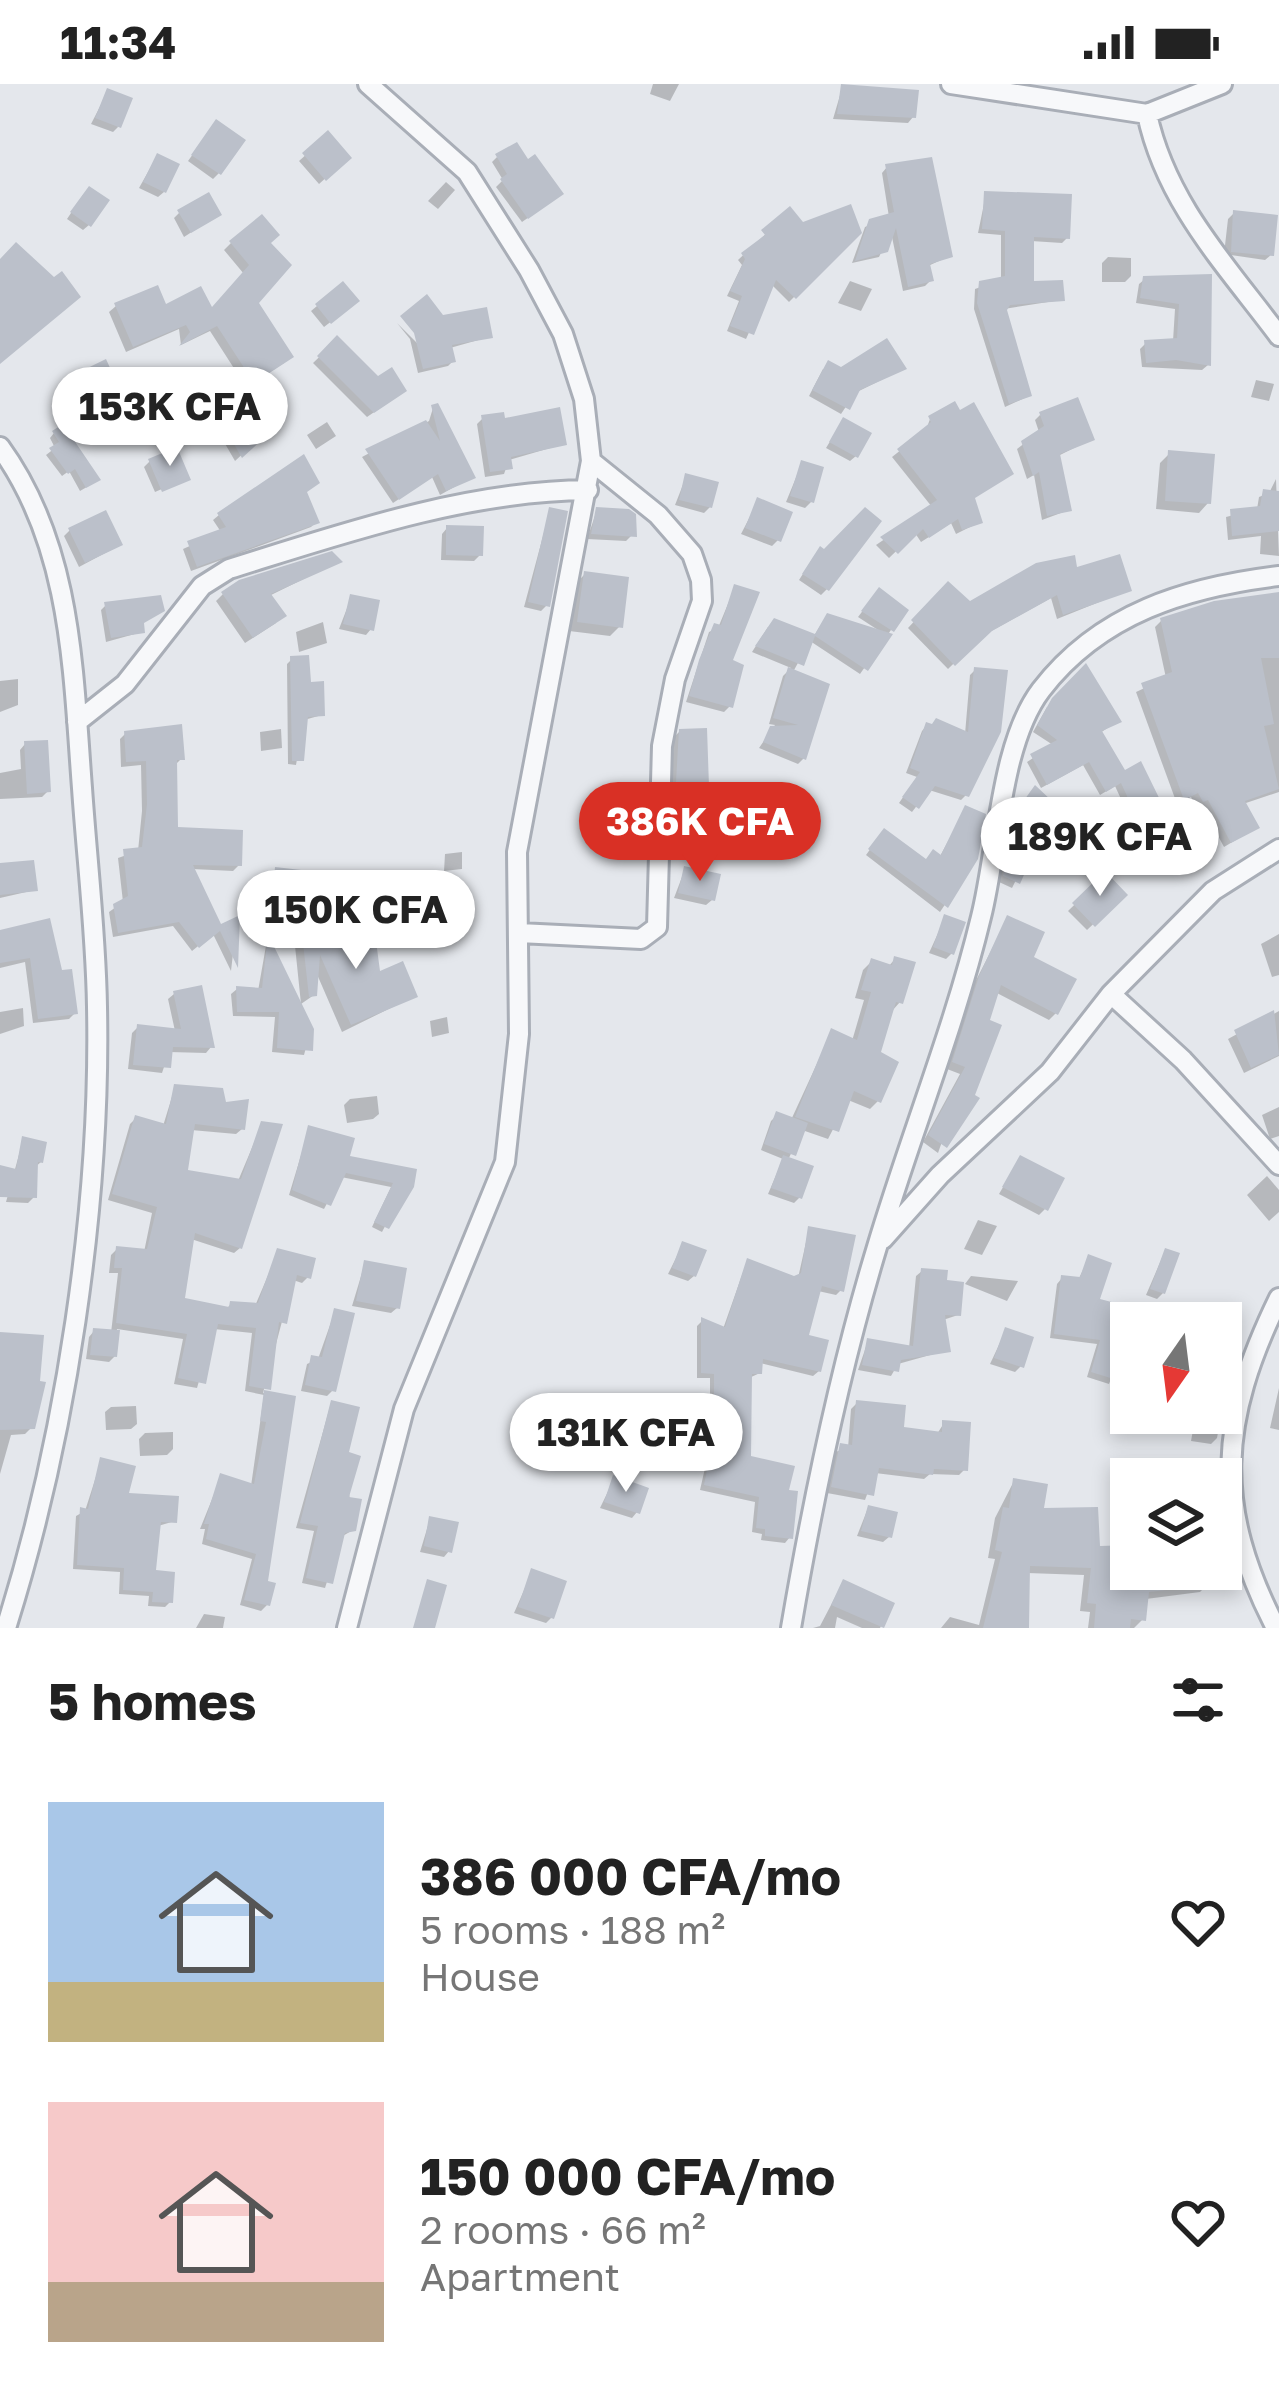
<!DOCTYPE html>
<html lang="en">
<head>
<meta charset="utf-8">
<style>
  body { margin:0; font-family:"Golos Text",sans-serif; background:#f6f6f6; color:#222; height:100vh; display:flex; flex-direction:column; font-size:45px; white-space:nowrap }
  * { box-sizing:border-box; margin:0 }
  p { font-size:39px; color:#767676 }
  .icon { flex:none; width:66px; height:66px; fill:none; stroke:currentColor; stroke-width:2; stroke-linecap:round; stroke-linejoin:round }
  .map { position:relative; height:1544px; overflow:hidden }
  .details { display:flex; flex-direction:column; background:#fff; flex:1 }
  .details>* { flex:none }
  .needle { width:78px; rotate:194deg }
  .controls { position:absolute; left:1110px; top:1218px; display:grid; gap:24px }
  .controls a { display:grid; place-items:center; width:132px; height:132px; border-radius:0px; background:#fff; box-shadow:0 6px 18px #0003; font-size:60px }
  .price { position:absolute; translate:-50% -102px; padding:0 27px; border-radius:42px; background:#fff; color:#222; font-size:39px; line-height:78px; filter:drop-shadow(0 3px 6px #0008) }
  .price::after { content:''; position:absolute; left:50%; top:72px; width:36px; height:27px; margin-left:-18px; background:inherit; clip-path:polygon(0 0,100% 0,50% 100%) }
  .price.active { background:#d93025; color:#fff }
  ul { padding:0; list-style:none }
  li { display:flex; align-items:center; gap:36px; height:300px; padding:0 48px }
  li span { display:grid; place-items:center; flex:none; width:336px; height:240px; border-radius:0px; color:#555 }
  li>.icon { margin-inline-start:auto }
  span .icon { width:144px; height:144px; fill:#fffc; stroke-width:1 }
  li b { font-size:51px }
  h2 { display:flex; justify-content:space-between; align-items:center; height:144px; padding:0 48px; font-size:51px }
  .status { display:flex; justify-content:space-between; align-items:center; height:84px; padding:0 60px; background:#fff; direction:ltr }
  .status svg { height:33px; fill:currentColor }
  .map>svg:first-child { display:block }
  .shadow { fill:#0003 }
  .building { fill:#bbc0ca }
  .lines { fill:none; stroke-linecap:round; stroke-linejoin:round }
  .street-casing { stroke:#a9aeb7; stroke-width:24 }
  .street { stroke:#f7f8fa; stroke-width:18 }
</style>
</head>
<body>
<div class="status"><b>11:34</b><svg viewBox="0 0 49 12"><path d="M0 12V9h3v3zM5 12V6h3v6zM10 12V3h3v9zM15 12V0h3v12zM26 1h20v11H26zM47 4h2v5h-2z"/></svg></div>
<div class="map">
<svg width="1279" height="1544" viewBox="0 0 1279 1544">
  <rect width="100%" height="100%" fill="#e4e7ec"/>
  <path class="shadow" d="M653,0H679L670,17L650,10Z
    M843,1L913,33L908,39L833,35Z
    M108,7L118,43L113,48L91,40Z
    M211,45L219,89L213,95L188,77Z
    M328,51L348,74L319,100L299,77Z
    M157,72L164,108L158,113L139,104Z
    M497,73L555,115L522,138L496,103L503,96L492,78Z
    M887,83L950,172L928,182L931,196L925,202L903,207L891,148L879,173L852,179L865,143L889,133L882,89Z
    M446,98L455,106L438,125L428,117Z
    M986,110L1067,154L1062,159L1031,157V201L1061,216L1004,225L1029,312L1005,323L974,225L975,205L1001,196V151L978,149Z
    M83,111L89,141L83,146L67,135Z
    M790,127L802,142L859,148L789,218L771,200L746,255L727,247L739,217L727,212L742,181L738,176Z
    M179,129L218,131L184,153L174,134Z
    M1234,129L1271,171L1265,176L1224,170L1228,135Z
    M231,159L267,160L256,219L284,279L246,303L210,247L181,261L179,245L126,268L109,228L116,222L211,227L244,190L224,166Z
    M1108,173L1131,174V192L1125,198H1102V179Z
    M1209,193L1208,281L1202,286L1142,283L1140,265L1146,259L1173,257L1175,225L1136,219L1139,200L1145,195Z
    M850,197L872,205L861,227L838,219Z
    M317,222L350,223L324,243L311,227Z
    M442,234L489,253L450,264L453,277L448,282L418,289L410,255L397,239L421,263Z
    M337,256L378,296L398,312L367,333L313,279Z
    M823,285L841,286L903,285L855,309L841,330L809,312Z
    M73,294L118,308L80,328L67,300Z
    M1256,296L1274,300L1269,317L1251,313Z
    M211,320L240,328L262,352L235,377L205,325Z
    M433,324L472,393L440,411L432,393L393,419L362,373L429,337Z
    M1040,331L1092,355L1058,372L1069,426L1042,436L1034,391L1027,395L1017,365L1039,348L1035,336Z
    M483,334L503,338L564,360L509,376L504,390L485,393L477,340Z
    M930,335L980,438L956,450L951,439L921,458L915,449L889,474L876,461L932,423L892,373L926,346Z
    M843,336L856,372L850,377L826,364Z
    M327,338L336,352L316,365L307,351Z
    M54,349L92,400L80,407L69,387L62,392L46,371L55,364L50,354Z
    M1169,370L1208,419L1199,429L1156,425L1160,379Z
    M150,377L185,395L155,408L144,383Z
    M802,379L811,418L805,424L786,418Z
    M686,393L710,423L704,429L675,421Z
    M1276,395L1279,472L1260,470L1261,452L1228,456L1226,433L1257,425L1259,413L1269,409Z
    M304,409L316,438L311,443L191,487L183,465L221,448L213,436L219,431Z
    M758,417L778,456L772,462L741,450Z
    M550,426L547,521L541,527L524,523Z
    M597,426L632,451L626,457L587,455Z
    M447,444L480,471L474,477L441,476L442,450Z
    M70,446L120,461L79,483L64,452Z
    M815,471L827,505L821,511L799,496Z
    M338,478L269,512L276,539L245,559L216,517L223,510Z
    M1075,487L1129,506L1057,535L1051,514L982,552L948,585L908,544L948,501L969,520Z
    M585,490L620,542L610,552L569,547L575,500Z
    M735,503L730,622L724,628L686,618L709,548L718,544Z
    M874,512L905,526L860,590L810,557L793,588L804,674L798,680L759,664L775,641L769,640L783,592L791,584L752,568L768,543L814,552L822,539L878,546L858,533Z
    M351,514L371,545L366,551L339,545Z
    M1279,514V708L1243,720L1256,744L1224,763L1201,720L1196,723L1191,713L1177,720L1136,608L1166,594L1155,543L1161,537Z
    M106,521L141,540L142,548L106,558L101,526Z
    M323,538L327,559L299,568L296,548Z
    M292,575L322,631L304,636L296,681L288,680L287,580Z
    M975,586L966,711L961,716L929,706L912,728L899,719L917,693L906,689L922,647L927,641L965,650L970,591Z
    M18,595V621L0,628V597Z
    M1047,623L1118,637L1100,649L1124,690L1160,724L1132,739L1115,702L1100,711L1083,681L1041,704L1027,678L1053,661L1033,648Z
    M281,645L282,664L261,667L260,648Z
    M680,647L707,731L701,737L669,738L674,653Z
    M125,650L182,674L176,680V746L239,781L233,787L192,785L219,844L237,835L231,887L213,850L192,867L173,842L113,853L109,828L123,818L118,774L138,767L142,727L141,681L121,683L120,655Z
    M25,660L48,707L42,713L0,715V689L21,685L20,666Z
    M1030,711L1083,750L1061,774L1038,752L1012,804L999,798L1008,742Z
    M966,724L976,774L940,828L866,771L879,753L925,778L939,774Z
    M462,768V785L444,787L445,770Z
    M0,782L35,806L0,814Z
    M685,785L712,816L706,821L674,814Z
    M277,786L304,818L298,824L267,821Z
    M1105,791L1124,811L1087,846L1068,827Z
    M945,834L952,869L946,875L929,869Z
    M1008,834L1056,929L1049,936L995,908L938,1069L923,1058L960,990L947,985L973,902Z
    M0,849L60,889L75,929L69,935L33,939L25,878L0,884Z
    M1279,850V891L1272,893L1261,860Z
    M303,853L378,891L415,912L342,948L316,888L314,911L301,920L295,862Z
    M267,856L311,945L304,971L272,968L275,933L233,932L231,910L237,905L258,907Z
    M895,875L900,918L892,927L878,970V1017L870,1025L848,1016L828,1055L802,1046L788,1076L800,1113L794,1119L768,1110L783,1075L761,1066L771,1037L777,1031L791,1036L832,947L852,957L864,916L855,914L863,886L871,878L888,883Z
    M174,910L211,963L206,969L169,968L162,989L128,985L132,949L138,943L175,947L168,915Z
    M23,924L24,942L0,950V928Z
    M1279,927V972L1244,989L1228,955Z
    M447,933L449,949L432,953L430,937Z
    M175,1003L223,1021L242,1045L236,1050L191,1046L185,1089L238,1097L262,1040L240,1164L234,1169L191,1155L182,1216L226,1225L231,1220L255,1222L278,1168L308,1193L302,1199L293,1196L263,1309L293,1314L264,1499L267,1521L261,1527L240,1521L252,1475L202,1460L205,1445H200L221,1393L251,1402L264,1311L245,1307L252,1249L214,1245L197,1304L174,1300L183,1255L117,1245L115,1272L109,1278L86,1275L89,1253L94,1247L111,1249L118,1189H109L111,1171L117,1165L144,1168L152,1129L108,1116L130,1040L136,1034L163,1042Z
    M377,1012L379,1030L373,1035L347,1039L344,1021L350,1015Z
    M1279,1023V1052L1270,1055L1262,1031Z
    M309,1045L346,1074L414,1087L382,1148L372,1143L391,1103L341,1093L324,1125L289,1111Z
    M23,1056L41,1078L34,1084V1113L28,1119L6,1118Z
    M1020,1074L1045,1125L1039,1131L999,1110Z
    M1267,1092L1279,1106V1128L1269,1137L1247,1111Z
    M978,1136L997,1142L982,1171L964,1165Z
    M809,1145L841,1206L836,1211L818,1207L805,1254L819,1287L813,1292L760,1279V1289L749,1294L748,1374L786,1408L790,1453L785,1459L761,1456L762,1450L752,1448L755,1418L700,1406L705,1384L718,1381V1324H710V1294H697V1242L702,1237L723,1245L747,1177L798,1194Z
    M683,1160L694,1192L688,1197L668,1190Z
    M1165,1167L1163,1209L1157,1215L1146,1211Z
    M1089,1174L1096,1217L1138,1239H1131V1262L1122,1266L1109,1300L1087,1293L1097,1260L1050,1254L1057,1200L1062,1194L1078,1196Z
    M365,1179L397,1224L391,1229L352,1222Z
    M922,1187L958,1231L943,1236L948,1266L898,1280L891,1292L858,1286L868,1257L909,1264L916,1192Z
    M971,1192L1018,1197L1007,1217L965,1200Z
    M335,1227L333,1306L327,1312L301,1307L307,1280L318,1275Z
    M1006,1246L1021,1282L1015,1288L990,1280Z
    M0,1251L32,1343L25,1350L11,1351L0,1390Z
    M1279,1304V1346L1270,1344Z
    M331,1319L345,1370L353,1446L341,1453L325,1504L302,1499L314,1447L296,1444Z
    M638,1319L658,1363L657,1364L634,1357L621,1327Z
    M857,1319L901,1346L937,1350L944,1339L965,1385L959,1391L930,1390L924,1395L875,1389L865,1416L827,1409L835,1368L848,1364L851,1325Z
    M136,1322L137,1340L131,1345L106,1346L105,1328L111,1323Z
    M1221,1327H1222L1217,1354L1211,1360L1191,1357L1196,1329Z
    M173,1348V1365L167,1371L140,1372L139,1355L145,1349Z
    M101,1377L126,1412L175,1437L158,1442L152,1489L170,1518L165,1523L148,1522L149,1512L119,1510L120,1488L73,1485L76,1432L85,1427Z
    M614,1395L637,1428L632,1434L600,1424Z
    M1014,1397L1040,1428L1097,1466L1131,1464V1485H1207L1209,1499L1200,1508L1146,1515L1143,1535L1134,1544H1088L1090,1528L1080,1527L1084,1491L1027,1489L1026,1544H941L950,1533L979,1541L995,1475L988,1474L995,1434Z
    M868,1424L889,1453L883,1458L857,1452Z
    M430,1435L449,1467L444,1473L420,1468Z
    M532,1488L552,1533L546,1539L514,1529Z
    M843,1498L881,1542L880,1544H862L837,1533L835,1544H813L820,1542Z
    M204,1530L225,1533L223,1544H196Z"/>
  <path class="building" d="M841,0L919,6L916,34L837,30Z
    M107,4L133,14L121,44L95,34Z
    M216,35L246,56L221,91L191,71Z
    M328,46L352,74L326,97L302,69Z
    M517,58L528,75L535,70L564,110L528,135L500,95L507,90L495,70Z
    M157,69L180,80L166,109L143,98Z
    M932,73L953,173L930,180L934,197L908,203L896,144L888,168L855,177L869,135L894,128L885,80Z
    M89,102L110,116L91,143L70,128Z
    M984,107L1072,110L1070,155L1034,153V197L1063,196L1065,217L1010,221L1007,226L1032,312L1009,320L977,219L979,197L1005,192V147L982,145Z
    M209,108L222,131L191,149L177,126Z
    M851,120L862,149L796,215L776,196L754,251L730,242L742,212L730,207L745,175L741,169L765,151L761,146L790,122L803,138Z
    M1233,126L1278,131L1274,172L1231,168Z
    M262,130L280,151L271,159L292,181L259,219L294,273L254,299L217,242L179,262L190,248L186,241L133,263L114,219L158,201L166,220L201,202L212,223L249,181L229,157Z
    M16,158L54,193L62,187L81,213L0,280V175Z
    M1212,190L1211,282L1176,276L1146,279L1144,256L1177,254L1179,220L1140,214L1143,192Z
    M343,197L360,217L331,240L315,220Z
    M427,210L443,231L487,223L493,254L452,261L456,278L423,285L414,249L400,232Z
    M337,251L378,292L392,283L407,307L374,329L317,272Z
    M887,254L907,285L860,306L850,326L812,306L828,276L841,283Z
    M106,275L121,308L87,325L71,292Z
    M239,300L251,321L242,326L266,352L242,374L209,317Z
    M1078,313L1095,356L1060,370L1072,427L1047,432L1039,388L1033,392L1021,357L1044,342L1039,328Z
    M955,317L960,326L974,318L1014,390L975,414L983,439L962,446L958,435L929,454L923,445L898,470L880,453L937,416L897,365L931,338L928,332Z
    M438,319L476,394L446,407L438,390L399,416L365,365L426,336L440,357L431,321Z
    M560,323L567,361L511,373L513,385L490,388L481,331L504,328L505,334Z
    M843,333L872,349L858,374L829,358Z
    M63,340L101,396L86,404L75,385L68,390L49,364L59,358L52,347Z
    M177,363L191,396L162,408L148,375Z
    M1168,366L1215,370L1211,420L1165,417Z
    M304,370L320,399L307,408L320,439L197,483L187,457L226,443L217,429Z
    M801,376L824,383L814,419L790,412Z
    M685,389L719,398L712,424L679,416Z
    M1263,405L1279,407V447L1232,452L1230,425L1260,422Z
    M757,413L793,428L781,458L745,444Z
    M549,423L568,427L550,523L528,518Z
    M596,423L629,425L636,430L637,453L591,450Z
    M865,423L882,437L829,507L802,490L820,462L824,465Z
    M106,426L123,461L85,479L68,444Z
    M446,441L484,442L483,472L446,471Z
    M332,467L343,478L271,510L287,532L253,554L221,508L239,496Z
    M1120,470L1132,507L1063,531L1057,511L992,547L955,582L911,536L948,497L970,517L1036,479L1075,471L1077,483Z
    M584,487L629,493L623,544L577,538Z
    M734,500L760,508L733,576L744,581L733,624L689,612L699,576L714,539L721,541Z
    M879,503L909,526L894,548L861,527Z
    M1279,508V574H1261L1274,640L1264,642L1279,705L1245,717L1260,744L1231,759L1208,716L1203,718L1198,709L1184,716L1141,599L1172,588L1160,534L1214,517Z
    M350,510L380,516L374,547L343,540Z
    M161,511L165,527L144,539L145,549L111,554L104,518Z
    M827,529L893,550L868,587L815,552L804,582L755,562L774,534L815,550Z
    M309,571L311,598L324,597L325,632L308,633L304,677H292L290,572Z
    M1086,579L1122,638L1102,647L1125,686L1141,677L1164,724L1138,736L1121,699L1106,708L1089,678L1047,701L1030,670L1057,656L1037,641L1052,614Z
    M788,583L830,600L806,676L763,658L770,642L798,641L773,634Z
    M974,583L1008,586L1001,648L969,713L935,702L919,725L902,713L920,688L910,684L926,638L932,640L936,634L968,648Z
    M182,640L185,676H177L178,743L243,746L242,782L193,781L221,840L240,831L238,884L220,847L199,864L179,838L118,849L113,820L128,812L123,765L142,763L147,720L146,677L126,678L124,647Z
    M707,644L710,732L674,733L679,645Z
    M48,656L51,708L27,710L24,657Z
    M1035,701L1087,750L1068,770L1043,747L1020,800L1003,792L1012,733Z
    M965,721L986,730L978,775L948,824L868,765L884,744L926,775L933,765L941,771Z
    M34,776L38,807L0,811V779Z
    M684,782L721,790L715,817L678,809Z
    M275,783L310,787L307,820L272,816Z
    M1105,787L1128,811L1095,843L1072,819Z
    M944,830L966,838L954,871L933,863Z
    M1007,831L1045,848L1034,873L1077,895L1058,931L1001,901L990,936L1002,941L975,1011L980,1014L947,1064L928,1051L965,983L952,978L979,892Z
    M50,834L62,886L72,885L78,930L38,935L30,874L0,879V846Z
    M374,842L380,887L403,877L418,913L351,941L320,871L317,912L309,913L302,850Z
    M268,850L314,945L313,967L277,964L279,928H237L236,902L262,904Z
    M894,872L916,878L903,920L896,918L881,968L899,978L881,1019L854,1007L839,1048L795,1033L831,944L857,956L871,908L861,906L871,874L892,881Z
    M202,901L215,964L173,963L171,984L133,981L137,940L181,945L173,907Z
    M1274,926L1279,971L1251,984L1234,946Z
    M174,1000L223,1004L226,1018L249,1015L245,1046L195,1040L188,1086L241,1095L261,1037L283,1040L242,1165L195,1149L185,1214L229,1223L230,1217L258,1219L277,1164L316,1174L311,1195L297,1191L287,1240L279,1238L271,1306L249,1302L256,1244L218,1240L206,1300L178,1294L187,1250L116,1239L122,1184H114L116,1162L147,1165L157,1123L112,1110L135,1031L166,1040Z
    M776,1027L808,1039L796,1072L764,1060Z
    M308,1041L355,1054L350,1072L417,1085L414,1103L389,1145L374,1138L393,1099L346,1089L331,1122L292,1106Z
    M22,1052L47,1058L43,1079L38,1078L37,1114L0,1113V1081L16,1085Z
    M783,1071L814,1082L802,1115L771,1104Z
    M1020,1071L1065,1094L1048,1127L1002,1103Z
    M808,1142L856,1151L844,1208L822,1202L809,1251L829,1256L821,1288L763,1275L762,1290H752L751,1372L795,1382L789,1406L798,1407L793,1455L765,1452V1445L756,1444L759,1413L704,1401L709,1376L722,1378V1320H714V1290L701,1289V1233L725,1243L747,1174L794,1192L801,1189Z
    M682,1157L707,1166L696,1193L672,1184Z
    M1165,1164L1180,1169L1165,1210L1150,1205Z
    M1088,1170L1112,1179L1100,1215L1169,1233L1168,1239H1131V1262L1127,1261L1117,1296L1091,1288L1100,1256L1054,1250L1061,1191L1080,1193Z
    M364,1176L407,1184L400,1225L356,1217Z
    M921,1184L948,1186L947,1196L964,1198L961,1232L945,1231L951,1268L901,1276L899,1288L862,1281L867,1254L913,1262Z
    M334,1224L355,1229L336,1308L305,1301L311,1271L322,1273Z
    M1005,1243L1034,1253L1024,1284L994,1274Z
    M93,1244L120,1246L117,1273L90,1271Z
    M0,1248L44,1251L40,1297L46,1298L35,1345L0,1346Z
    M264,1306L296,1312L268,1497L276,1499L270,1522L244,1516L256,1470L206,1455L209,1440H204L220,1389L254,1400L266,1338L260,1337Z
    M640,1315L661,1364L635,1355L621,1322Z
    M331,1316L360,1323L349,1368L361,1372L349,1413L362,1415L356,1447L345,1449L333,1500L306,1494L318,1442L300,1439Z
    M856,1316L906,1321L904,1343L942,1348V1336L971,1338L968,1387L934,1385L933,1391L879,1384L874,1412L831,1403L840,1359L852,1361Z
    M100,1373L136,1382L129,1409L179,1412L177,1439L161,1438L156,1486L175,1488L173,1519L152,1518L153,1508L123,1506L124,1484L77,1481L80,1423L88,1425Z
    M613,1391L649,1404L640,1430L604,1418Z
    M1013,1394L1048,1400L1044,1424L1098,1423L1100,1462L1131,1461V1485H1210L1212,1501L1149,1508L1146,1537L1131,1535L1130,1544H1094L1096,1520L1087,1519L1091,1484L1030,1482L1029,1544H983L1002,1468L995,1466L1003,1423L1009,1424Z
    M868,1421L898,1428L892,1454L861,1447Z
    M429,1432L459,1438L452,1469L424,1462Z
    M531,1484L567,1497L554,1535L518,1523Z
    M427,1495L447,1501L435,1544H413Z
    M843,1495L895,1519L884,1544L831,1521Z"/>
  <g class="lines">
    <g class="street-casing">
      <path id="street" d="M951,0L1147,30
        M1222,0L1147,30C1166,119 1226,181 1279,252
        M0,363C72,462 73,587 82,704C87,777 96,850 97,923C101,1122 66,1354 6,1544
        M77,638L125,600L202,502L229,485C344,449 466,407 588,406
        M519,849L641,855L657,843L662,662L675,595L702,517L701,496L692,470L658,431L591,377
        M1111,910L1183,976L1279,1081
        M883,1155L940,1091L1050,988L1111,910L1213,807L1279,765
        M347,1544L404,1325L505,1078L519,950L517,768L591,377L584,315L563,250L529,186L467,88L368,0
        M791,1544C813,1415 839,1288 877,1163C910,1052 954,945 981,833C998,766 1000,660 1041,606C1100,529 1187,503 1279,492
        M1276,1544C1213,1422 1219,1337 1279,1214"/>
    </g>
    <use href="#street" class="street"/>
  </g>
</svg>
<div class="controls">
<a><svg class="needle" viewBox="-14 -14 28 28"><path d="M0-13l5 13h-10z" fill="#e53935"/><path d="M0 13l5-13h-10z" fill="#767676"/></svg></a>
<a><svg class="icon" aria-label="layers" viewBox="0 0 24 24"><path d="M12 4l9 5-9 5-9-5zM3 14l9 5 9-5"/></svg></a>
</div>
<b class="price" style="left:170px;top:385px">153K CFA</b>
<b class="price active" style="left:700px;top:800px">386K CFA</b>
<b class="price" style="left:1100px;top:815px">189K CFA</b>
<b class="price" style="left:356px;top:888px">150K CFA</b>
<b class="price" style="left:626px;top:1411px">131K CFA</b>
</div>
<section class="details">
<h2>5 homes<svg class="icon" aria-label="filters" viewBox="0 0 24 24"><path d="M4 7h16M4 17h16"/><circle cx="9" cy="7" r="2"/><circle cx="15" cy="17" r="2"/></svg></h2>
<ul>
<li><span style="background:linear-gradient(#a9c7e8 75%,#c2b280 0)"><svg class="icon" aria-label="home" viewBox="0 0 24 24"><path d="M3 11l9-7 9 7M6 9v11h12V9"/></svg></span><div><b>386 000 CFA/mo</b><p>5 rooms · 188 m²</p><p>House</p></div><svg class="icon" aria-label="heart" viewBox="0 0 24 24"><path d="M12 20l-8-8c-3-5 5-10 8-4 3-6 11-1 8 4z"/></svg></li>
<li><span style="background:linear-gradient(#f6c9c9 75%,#b9a48a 0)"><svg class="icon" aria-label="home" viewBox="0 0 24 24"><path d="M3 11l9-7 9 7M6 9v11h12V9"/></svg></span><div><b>150 000 CFA/mo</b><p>2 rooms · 66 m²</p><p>Apartment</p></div><svg class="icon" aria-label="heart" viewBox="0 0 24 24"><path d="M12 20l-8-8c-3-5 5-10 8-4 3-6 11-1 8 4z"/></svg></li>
</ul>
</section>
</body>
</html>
